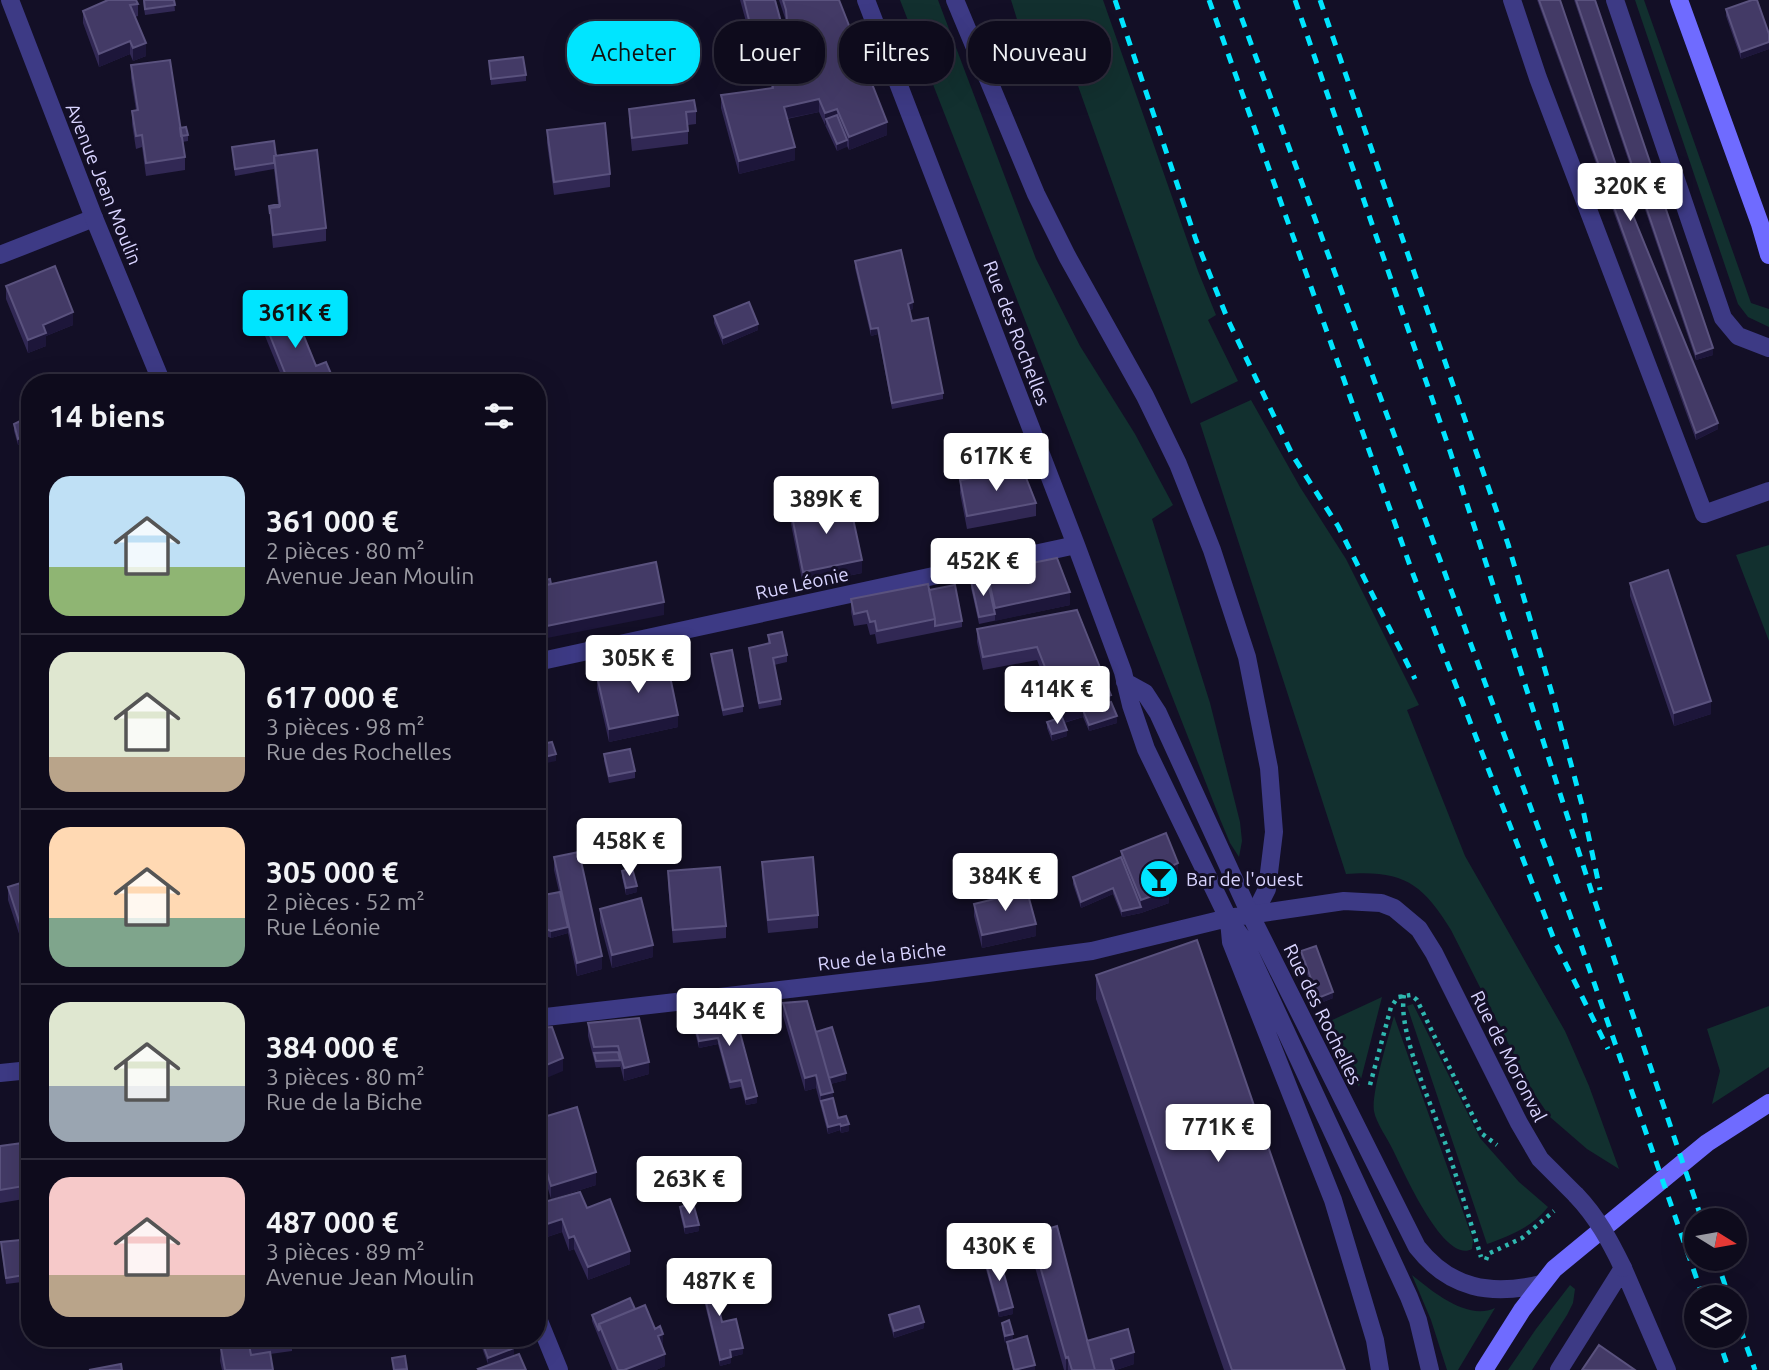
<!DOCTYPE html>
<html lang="fr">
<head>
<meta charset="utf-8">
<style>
  body { margin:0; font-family:Ubuntu,sans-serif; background:#171425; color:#f1f3f6; height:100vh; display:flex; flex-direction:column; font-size:26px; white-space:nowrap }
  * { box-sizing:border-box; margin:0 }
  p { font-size:23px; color:#9b9ba3 }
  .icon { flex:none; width:38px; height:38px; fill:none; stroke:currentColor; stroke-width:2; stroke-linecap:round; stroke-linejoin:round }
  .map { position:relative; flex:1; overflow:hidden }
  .drawer { position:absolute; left:21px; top:374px; width:525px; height:973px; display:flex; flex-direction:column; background:#0e0b1c; border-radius:28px; box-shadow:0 7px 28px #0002,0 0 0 2px #2e2b3b }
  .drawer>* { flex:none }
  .banner { position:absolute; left:567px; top:21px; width:665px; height:63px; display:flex; gap:14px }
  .needle { width:46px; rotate:101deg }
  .fabs { position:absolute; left:1684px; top:1208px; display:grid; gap:14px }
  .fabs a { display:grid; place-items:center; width:63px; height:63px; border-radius:50%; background:#0e0b1c; box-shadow:0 7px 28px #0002,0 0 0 2px #2e2b3b; font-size:35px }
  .price { position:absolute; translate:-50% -60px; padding:0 16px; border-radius:7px; background:#fff; color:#222; font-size:23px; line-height:46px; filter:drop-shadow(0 2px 4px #0008) }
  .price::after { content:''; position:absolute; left:50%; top:42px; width:21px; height:16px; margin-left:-10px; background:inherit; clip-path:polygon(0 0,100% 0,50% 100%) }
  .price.current { background:#00e5ff; color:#111 }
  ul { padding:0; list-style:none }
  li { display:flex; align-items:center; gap:21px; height:175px; padding:0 28px }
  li+li { border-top:2px solid #2e2b3b }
  li span { display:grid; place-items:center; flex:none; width:196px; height:140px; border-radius:21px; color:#555 }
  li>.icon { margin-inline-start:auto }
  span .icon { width:84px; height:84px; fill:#fffc; stroke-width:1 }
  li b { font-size:30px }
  h2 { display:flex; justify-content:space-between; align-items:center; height:84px; padding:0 28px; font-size:30px }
  .pill { padding:0 24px; border-radius:28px; background:#0e0b1c; box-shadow:0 7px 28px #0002,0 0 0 2px #2e2b3b; font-size:24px; line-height:63px }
  .pill.current { background:#00e5ff; color:#111 }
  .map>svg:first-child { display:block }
  .green { fill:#12302f }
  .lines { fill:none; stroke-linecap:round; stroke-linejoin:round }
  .path { stroke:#2fb8b0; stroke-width:4.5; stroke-dasharray:3.5 5; stroke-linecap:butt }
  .service { stroke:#3d3a85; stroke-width:18 }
  .minor { stroke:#3d3a85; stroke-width:18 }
  .tertiary { stroke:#3d3a85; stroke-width:18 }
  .secondary { stroke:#6f6bff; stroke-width:18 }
  .rail { stroke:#00e5ff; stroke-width:5; stroke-dasharray:10 9; stroke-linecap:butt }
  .minor-bridge { stroke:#3d3a85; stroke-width:18 }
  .wall { fill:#312854 }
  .shaded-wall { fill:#1d163a }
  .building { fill:#433a66; stroke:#5a527e; stroke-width:2 }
  .labels { text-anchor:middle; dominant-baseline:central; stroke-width:6; stroke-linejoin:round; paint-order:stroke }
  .street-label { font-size:19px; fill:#d9d4ff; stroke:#130f26 }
  .poi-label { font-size:19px; fill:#d9d4ff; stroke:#130f26; text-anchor:start }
</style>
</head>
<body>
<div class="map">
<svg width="1769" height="1370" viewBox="0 0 1769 1370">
  <rect width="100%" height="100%" fill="#130f26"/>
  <path class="green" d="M900,0H938L1036,259L1080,346L1135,434L1173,505L1152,519L1210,703L1240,822L1242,841L1239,857L1230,843L1220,819Z
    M1011,0H1103L1198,271L1216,315L1208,320L1238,381L1191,404L1066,52L1021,32Z
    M1635,0H1644L1751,303L1769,309V327L1748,317L1738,304Z
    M1251,400L1300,487L1346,559L1419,705L1407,710L1465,856L1565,1031L1589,1086L1619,1169L1587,1149L1550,1117L1533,1092L1451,930C1422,883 1403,870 1346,874L1200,423Z
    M1769,545V641L1736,555Z
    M1382,997L1359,1087L1328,1022Z
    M1413,1004L1480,1138L1519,1182L1548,1207C1532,1227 1510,1236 1487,1244L1407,1006Z
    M1769,1006V1067L1712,1104L1720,1071L1707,1029Z
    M1394,1016L1473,1240L1472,1249C1444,1265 1403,1170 1393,1150C1388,1139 1376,1123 1374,1111C1371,1094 1389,1035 1394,1016Z
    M1412,1275C1433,1292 1468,1321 1495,1308L1458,1370H1447L1431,1320Z
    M1570,1285L1575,1289L1573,1303L1567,1315L1532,1370H1508L1536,1329Z"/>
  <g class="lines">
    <path class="path" d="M1404,995C1397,1034 1436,1114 1449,1154C1460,1188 1471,1223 1481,1257
      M1370,1085L1391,1007L1398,997L1411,995L1417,1000L1481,1133L1497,1145
      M1486,1260L1488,1254L1522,1238L1554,1211"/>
    <path class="service" d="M955,0L1036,194L1067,256L1145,396L1178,464L1212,550L1247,657L1269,768L1274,832L1267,889L1260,903L1250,914
      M1512,0L1538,78L1704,514L1769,491
      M1615,0L1723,318L1738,336L1769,348"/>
    <path class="minor" d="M866,0L1076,545L1123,672L1131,705L1146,749L1228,918L1243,939L1409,1297L1418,1320L1430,1370
      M0,255L94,218
      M537,662L1076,545
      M1125,682L1145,693L1158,713L1250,914L1417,1247C1450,1289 1491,1296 1541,1284
      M1229,921L1231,942L1333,1200L1375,1340L1380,1370
      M537,1018L928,973L1092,951L1228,918L1344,901L1381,903L1394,908L1419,929L1434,953L1519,1123L1540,1159L1576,1195
      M0,1073L30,1070
      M1623,1268L1667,1370
      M1559,1370L1623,1268"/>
    <path class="tertiary" d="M10,0L94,218L162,383
      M537,1316L559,1370"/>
    <path class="secondary" d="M1679,0L1760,224L1769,255
      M1484,1370L1522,1310L1554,1269L1707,1143L1769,1103"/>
    <path class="rail" d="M1115,0L1196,240L1228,320L1293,456L1338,526L1415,679
      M1209,0L1413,574L1555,942L1608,1049
      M1235,0L1581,945L1703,1297
      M1295,0L1449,448L1592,893L1702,1220
      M1320,0L1508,544L1553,697L1582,805L1600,890
      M1716,1258L1729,1297
      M1734,1311L1755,1370
      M1717,1335L1729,1370"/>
    <path class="minor-bridge" d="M1576,1195C1597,1217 1610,1241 1623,1268"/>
  </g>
  <path class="wall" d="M143,0H174L175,11L145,15Z
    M740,0H775L781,22L786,21L779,0H839L887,135L849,150L847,146L837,151L819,112L787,119L795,160L739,174L721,108V95L771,88V74L807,69L804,48L768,51L766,36H750Z
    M1537,0H1560L1634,218L1718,429L1696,440Z
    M1574,0H1595L1713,355L1696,360Z
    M138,4V16L135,17L146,56L133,61L130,54L99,67L83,23V11Z
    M1726,9L1769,34V49L1741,59L1726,16Z
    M489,61L526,75V81L491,85Z
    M131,65L180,128L188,135V141L182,142L185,157V170L146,176L142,147L136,149L132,124V111L136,110L131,78Z
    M629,109L696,111V124L688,125V144L632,151L629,122Z
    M547,130L610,174V187L554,195L547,143Z
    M232,147L276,156L326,228V241L273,248L269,206L278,204L274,169L235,176Z
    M855,261L913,309L909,310L912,321L943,393V399L892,409L878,334L871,336L855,268Z
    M6,286L73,325L46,336V346L28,353L6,299Z
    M714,316L758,330L723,345L714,323Z
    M263,318L335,383H281V381L283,380L263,331Z
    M30,416V438L18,445L14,431V424Z
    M960,480L1036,503V516L967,529L960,493Z
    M791,511L862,573L803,585L791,524Z
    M987,572L1070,605L979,624L971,588V581L987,578Z
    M1630,583L1711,714L1674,726L1630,596Z
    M929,590L962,621V627L877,644L875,634L870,635L867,624L854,626L851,612V599Z
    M1077,610L1111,702L1117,723L1089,731L1083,717L1064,723L1067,736L1052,741L1047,728V722L1059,717L1037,660L983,670L977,642V629Z
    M768,635L787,655V662L774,665L781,699V705L759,709L749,655V648L768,643Z
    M711,654L743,706V712L723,716L711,661Z
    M597,676L678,727L609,742L597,689Z
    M604,754L635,771V778L609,783L604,761Z
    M1121,851L1178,876L1166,882L1169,903L1141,913L1122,917L1113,894L1081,908L1073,884V877L1121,857Z
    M554,857L602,969L577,976L568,933L551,938L543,935L538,908V902L559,892L554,870Z
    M762,862L818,915V928L768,933L762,875Z
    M622,871L637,892L626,895L622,877Z
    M668,871L726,926V938L673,943L668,884Z
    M30,880V944L23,946L8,900V887Z
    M974,904L1036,936L982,948L974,916Z
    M600,909L653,957L612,968L600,922Z
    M1301,951L1333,998L1318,1004L1301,958Z
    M1096,975L1345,1370H1224L1096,999Z
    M783,1003L816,1032L846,1080L830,1084L833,1098L838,1118L849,1131L841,1133L840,1130L828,1134L816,1088L805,1091L783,1016Z
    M735,1014L757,1103L746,1105L741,1087L730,1089L718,1044L699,1048L693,1025V1019Z
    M588,1023L649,1062V1074L624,1081L620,1065V1067L596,1068L588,1036Z
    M537,1119L596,1185L551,1199L537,1152Z
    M30,1142V1198L0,1203V1146Z
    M537,1204L587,1208L630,1264L588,1280L574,1249L569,1251L562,1232L544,1238L537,1222Z
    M680,1207L699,1231L685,1234L680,1213Z
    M1031,1234L1087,1341L1134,1364L1116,1370H1064L1031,1253Z
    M30,1239V1281L6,1284L1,1242Z
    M985,1260L1013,1314L999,1317L985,1266Z
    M697,1265L722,1322L743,1354L731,1357V1363L720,1366L697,1272Z
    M635,1309L663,1347L665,1366L656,1370H612L592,1321V1315Z
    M889,1315L924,1328L894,1338L889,1321Z
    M1002,1323L1013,1340L1035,1370H1013L1007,1348V1342L1005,1343L1002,1329Z
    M221,1339H229V1341L235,1340V1339H292V1351L270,1354L273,1370H222L220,1361Z
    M482,1342L514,1355L488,1364L482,1348Z"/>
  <path class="shaded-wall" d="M130,41V54L99,67V54Z
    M1769,42V49L1741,59V52Z
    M146,43V56L133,61V48Z
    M819,99V112L784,119V107Z
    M837,109V121L826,119V125L825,126V113Z
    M887,122V135L849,150V137Z
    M847,140V147L837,151V144Z
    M795,147V160L739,174V161Z
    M913,302V309L908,310V304Z
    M73,312V325L46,336V346L28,353V340L43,325Z
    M758,324V330L723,345V338Z
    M878,328V334L871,336V329Z
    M1713,348V355L1696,360V354Z
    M1718,423V429L1696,440V433Z
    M30,432V438L18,445V439Z
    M862,560V573L803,585V572Z
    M1070,592V605L995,621V608Z
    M664,602V615L537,640V628Z
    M1111,695V708L1083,710V717L1062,723V710Z
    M1711,701V714L1674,726V713Z
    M678,715V727L609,742V729Z
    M1117,716V723L1089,731V725Z
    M1067,730V736L1052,741V734Z
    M556,754V761L537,765V759Z
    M1178,863V876L1161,884V871Z
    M637,886V892L626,895V888Z
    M1113,888V894L1081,908V902Z
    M1169,890V903L1141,913L1122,917V911L1141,907V900Z
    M1036,924V936L982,948V935Z
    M568,927V933L551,938V931Z
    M30,931V944L23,946V933Z
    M653,945V957L612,968V955Z
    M602,956V969L577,976V963Z
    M1333,992V998L1318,1004V998Z
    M718,1038V1044L699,1048V1041Z
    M563,1058V1071L537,1082V1089V1069Z
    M649,1062V1074L624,1081V1068Z
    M846,1073V1080L827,1085V1078Z
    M816,1075V1088L805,1091V1078Z
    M833,1092V1105L821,1101V1095Z
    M757,1096V1103L746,1105V1099Z
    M840,1124V1130L828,1134V1127Z
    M849,1124V1131L841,1133V1126Z
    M596,1172V1185L551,1199V1186Z
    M562,1219V1232L544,1238V1225Z
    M699,1225V1231L685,1234V1227Z
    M574,1236V1249L569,1251V1238Z
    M630,1251V1264L588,1280V1267Z
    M1013,1307V1314L999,1317V1311Z
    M924,1322V1328L894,1338V1331Z
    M663,1334V1347L658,1336Z
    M1013,1334V1340L1005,1343V1336Z
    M514,1348V1355L488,1364V1358Z
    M743,1348V1354L730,1357V1350Z
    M1134,1352V1364L1116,1370H1111V1359Z
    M665,1354V1366L656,1370H624Z
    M731,1357V1363L720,1366V1360Z
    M1068,1357V1370H1066V1358Z
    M1035,1365V1370H1018Z"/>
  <path class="building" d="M108,0H136L138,4L130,5L146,43L133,48L130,41L99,54L83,11Z
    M144,0H174L175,5L145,9Z
    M744,0H775L781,22L787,21L786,10L783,0H839L887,122L849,137L837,109L825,113L819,99L784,107L795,147L739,161L721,95L773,88L771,74L808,69L804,36L768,39L766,23L750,24Z
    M1539,0H1560L1634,218L1718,423L1696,433Z
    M1576,0H1595L1713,348L1696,354Z
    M1752,0H1757L1769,34V42L1741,52L1726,9Z
    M523,57L526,75L491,79L489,61Z
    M170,60L185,157L146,163L142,135L136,136L132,111L138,110L131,65Z
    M694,100L696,111L686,112L688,131L632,138L629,109Z
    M837,115L847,140L837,144L826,119Z
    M605,123L610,174L554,182L547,130Z
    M186,127L188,135L181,136L180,128Z
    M274,141L276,156H274V163L235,169L232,147Z
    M317,150L326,228L273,235L270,208L280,206L274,156Z
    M279,204V207L270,208V214L269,206Z
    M901,250L913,302L908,304L912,321L928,318L943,393L892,403L878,328L871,329L855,261Z
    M55,266L73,312L43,325L46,333L28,340L6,286Z
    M749,302L758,324L723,338L714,316Z
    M292,307L316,366L326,362L335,383H281V381L287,378L263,318Z
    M30,416V432L18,439L14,424Z
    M1023,470L1036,503L967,516L960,480Z
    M849,500L862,560L803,572L791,511Z
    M1057,558L1070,592L995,608L987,572Z
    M656,562L664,602L537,628V587Z
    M1668,570L1711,701L1674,713L1630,583Z
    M987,578L995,614L979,617L971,581Z
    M550,579L551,584L537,587V582Z
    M928,584L935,619L877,631L875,621L870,622L867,611L854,614L851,599Z
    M955,585L962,621L935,626V619L929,590Z
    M1077,610L1111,695L1062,710L1037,647L983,657L977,629Z
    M782,632L787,655L773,658L781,699L759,703L749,648L770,643L768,635Z
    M732,650L743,706L723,710L711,654Z
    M667,662L678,715L609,729L597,676Z
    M1111,702L1117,716L1089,725L1083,710Z
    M1062,717L1067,730L1052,734L1047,722Z
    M552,742L556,754L537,759V745Z
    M630,749L635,771L609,776L604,754Z
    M1166,833L1178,863L1161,871L1169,890L1141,900L1121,851Z
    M579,852L602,956L577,963L554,857Z
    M813,857L818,915L768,920L762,862Z
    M1121,857L1141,907L1122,911L1113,888L1081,902L1073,877Z
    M720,867L726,926L673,930L668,871Z
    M632,868L637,886L626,888L622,871Z
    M30,880V931L23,933L8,887Z
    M1027,891L1036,924L982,935L974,904Z
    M560,892L568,927L551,931L543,928L538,902L544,895Z
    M641,898L653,945L612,955L600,909Z
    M1197,940L1345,1370H1232L1096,975Z
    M1316,946L1333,992L1318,998L1301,951Z
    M807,1001L833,1092L821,1095L816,1075L805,1078L783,1003Z
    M735,1014L757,1096L746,1099L741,1080L730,1082L718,1038L699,1041L693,1019Z
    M639,1018L649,1062L624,1068L618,1046L594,1047L588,1023Z
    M552,1027L563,1058L537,1069V1028Z
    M832,1027L846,1073L829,1078L816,1032Z
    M618,1052L620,1060L596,1061L594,1053Z
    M833,1098L838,1118L846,1116L849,1124L841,1126L840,1124L828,1127L821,1101Z
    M577,1107L596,1172L551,1186L537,1139V1119Z
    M30,1142V1185L0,1190V1146Z
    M580,1192L587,1208L610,1199L630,1251L588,1267L574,1236L569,1238L562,1219L544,1225L537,1209V1204Z
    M693,1203L699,1225L685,1227L680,1207Z
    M1057,1226L1095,1370H1072L1068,1357L1066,1358L1031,1234Z
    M30,1239V1274L6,1278L1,1242Z
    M999,1256L1013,1307L999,1311L985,1260Z
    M708,1262L722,1322L736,1319L743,1348L730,1350L731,1357L720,1360L697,1265Z
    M630,1298L635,1309L599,1324V1331L592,1315Z
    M645,1305L655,1329L660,1326L663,1334L658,1336L665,1354L624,1370H618L599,1324Z
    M919,1306L924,1322L894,1331L889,1315Z
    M1009,1320L1013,1334L1005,1336L1002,1323Z
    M1128,1329L1134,1352L1111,1359L1114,1370H1095L1087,1341Z
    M1027,1336L1035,1365L1014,1370L1007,1342Z
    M222,1339H229V1341L238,1339H250H248L251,1355L270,1352L273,1370H225L220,1343L222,1342Z
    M490,1339H511L514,1348L488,1358L482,1342Z
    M1599,1345L1635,1370H1582Z
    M519,1354L526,1370H479L478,1369Z
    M405,1356L407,1369L394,1370L392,1358Z
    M121,1364L122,1370H89Z"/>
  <defs>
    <g id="bar-disc" transform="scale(2.0125)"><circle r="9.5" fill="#00e5ff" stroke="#130f26"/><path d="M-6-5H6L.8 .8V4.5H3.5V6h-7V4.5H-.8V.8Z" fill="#111"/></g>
  </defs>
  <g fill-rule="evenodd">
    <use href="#bar-disc" x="1159" y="879"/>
  </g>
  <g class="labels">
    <g class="street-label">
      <text transform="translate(104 184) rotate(68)">Avenue Jean Moulin</text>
      <text transform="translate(1017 333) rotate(69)">Rue des Rochelles</text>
      <text transform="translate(802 583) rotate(-12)">Rue Léonie</text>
      <text transform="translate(882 956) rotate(-7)">Rue de la Biche</text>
      <text transform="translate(1323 1014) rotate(64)">Rue des Rochelles</text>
      <text transform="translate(1509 1056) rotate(63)">Rue de Moronval</text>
    </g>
    <g class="poi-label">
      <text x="1186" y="879">Bar de l'ouest</text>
    </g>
  </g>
</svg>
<div class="fabs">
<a><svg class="needle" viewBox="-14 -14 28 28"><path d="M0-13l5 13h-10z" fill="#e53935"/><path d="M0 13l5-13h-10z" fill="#9b9ba3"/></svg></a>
<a><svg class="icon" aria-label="layers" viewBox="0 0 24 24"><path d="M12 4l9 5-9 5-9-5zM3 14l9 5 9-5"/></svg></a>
</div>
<b class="price" style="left:1630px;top:223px">320K €</b>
<b class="price current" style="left:295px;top:350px">361K €</b>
<b class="price" style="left:996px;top:493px">617K €</b>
<b class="price" style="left:826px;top:536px">389K €</b>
<b class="price" style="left:983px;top:598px">452K €</b>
<b class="price" style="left:638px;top:695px">305K €</b>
<b class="price" style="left:1057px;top:726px">414K €</b>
<b class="price" style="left:629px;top:878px">458K €</b>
<b class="price" style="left:1005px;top:913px">384K €</b>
<b class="price" style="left:729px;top:1048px">344K €</b>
<b class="price" style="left:1218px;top:1164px">771K €</b>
<b class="price" style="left:689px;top:1216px">263K €</b>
<b class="price" style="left:999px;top:1283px">430K €</b>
<b class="price" style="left:719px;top:1318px">487K €</b>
<div class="banner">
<a class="pill current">Acheter</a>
<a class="pill">Louer</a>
<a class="pill">Filtres</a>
<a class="pill">Nouveau</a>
</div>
<section class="drawer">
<h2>14 biens<svg class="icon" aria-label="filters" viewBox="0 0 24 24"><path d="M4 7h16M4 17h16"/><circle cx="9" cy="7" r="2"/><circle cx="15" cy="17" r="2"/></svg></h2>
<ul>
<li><span style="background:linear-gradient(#bfe0f5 65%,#8fb573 0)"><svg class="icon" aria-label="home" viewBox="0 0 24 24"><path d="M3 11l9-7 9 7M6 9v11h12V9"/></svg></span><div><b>361 000 €</b><p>2 pièces · 80 m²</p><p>Avenue Jean Moulin</p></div></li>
<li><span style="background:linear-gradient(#dfe7d0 75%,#b9a48a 0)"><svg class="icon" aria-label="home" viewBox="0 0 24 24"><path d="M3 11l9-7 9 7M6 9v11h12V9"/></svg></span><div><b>617 000 €</b><p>3 pièces · 98 m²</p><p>Rue des Rochelles</p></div></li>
<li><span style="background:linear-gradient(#ffd9b3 65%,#7fa58c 0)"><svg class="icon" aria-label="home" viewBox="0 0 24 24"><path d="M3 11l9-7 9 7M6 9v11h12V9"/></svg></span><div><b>305 000 €</b><p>2 pièces · 52 m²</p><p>Rue Léonie</p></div></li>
<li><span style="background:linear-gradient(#dfe7d0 60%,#9aa5b1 0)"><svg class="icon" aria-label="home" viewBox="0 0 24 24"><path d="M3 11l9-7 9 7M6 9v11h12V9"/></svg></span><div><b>384 000 €</b><p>3 pièces · 80 m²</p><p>Rue de la Biche</p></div></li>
<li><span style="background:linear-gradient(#f6c9c9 70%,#b9a48a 0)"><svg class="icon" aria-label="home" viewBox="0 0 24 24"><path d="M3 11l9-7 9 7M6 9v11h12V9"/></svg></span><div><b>487 000 €</b><p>3 pièces · 89 m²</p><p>Avenue Jean Moulin</p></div></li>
</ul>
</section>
</div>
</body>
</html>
